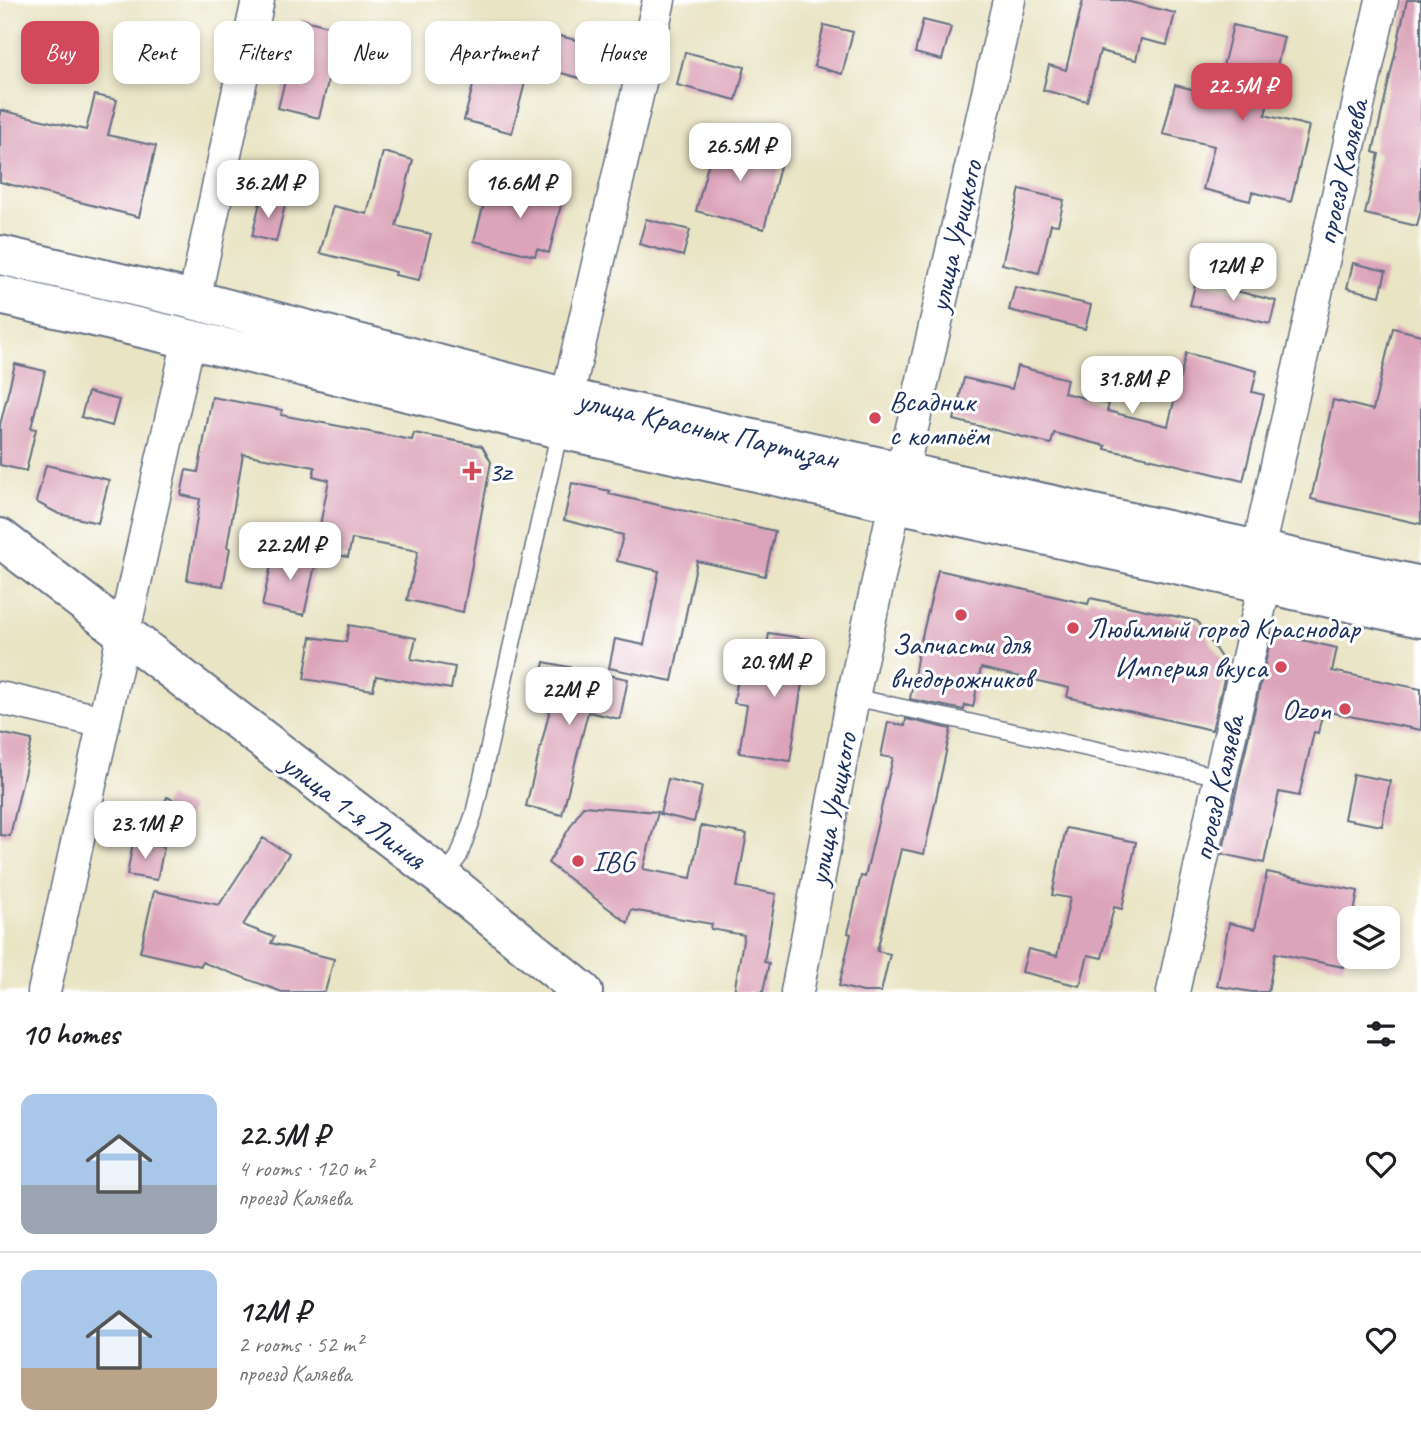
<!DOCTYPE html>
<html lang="en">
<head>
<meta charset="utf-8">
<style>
  body { margin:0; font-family:Caveat,sans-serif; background:#f2f2f2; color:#202124; height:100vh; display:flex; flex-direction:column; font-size:26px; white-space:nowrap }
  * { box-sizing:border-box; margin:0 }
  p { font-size:23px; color:#757577 }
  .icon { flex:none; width:38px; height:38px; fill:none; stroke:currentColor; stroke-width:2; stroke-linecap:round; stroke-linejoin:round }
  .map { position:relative; height:992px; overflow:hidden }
  .panel { display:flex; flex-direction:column; background:#fff; flex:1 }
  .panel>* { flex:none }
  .hud { position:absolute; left:21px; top:21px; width:700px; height:63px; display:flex; gap:14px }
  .controls { position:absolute; left:1337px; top:906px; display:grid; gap:14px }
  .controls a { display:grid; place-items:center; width:63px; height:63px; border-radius:14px; background:#fff; box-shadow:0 4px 10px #0003; font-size:35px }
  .price { position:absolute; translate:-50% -60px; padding:0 16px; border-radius:14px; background:#fff; color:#222; font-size:23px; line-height:46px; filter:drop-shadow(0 2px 4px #0008) }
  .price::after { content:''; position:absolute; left:50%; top:42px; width:21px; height:16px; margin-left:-10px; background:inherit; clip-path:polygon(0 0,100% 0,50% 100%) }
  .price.on { background:#d1495b; color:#fff }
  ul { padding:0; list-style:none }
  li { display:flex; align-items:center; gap:21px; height:175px; padding:0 21px }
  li+li { border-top:2px solid #e0e0e0 }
  li span { display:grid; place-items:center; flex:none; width:196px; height:140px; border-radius:14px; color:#555 }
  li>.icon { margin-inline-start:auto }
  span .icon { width:84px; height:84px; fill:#fffc; stroke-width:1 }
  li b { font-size:30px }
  h2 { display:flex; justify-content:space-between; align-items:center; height:84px; padding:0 21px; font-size:30px }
  .tag { padding:0 24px; border-radius:14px; background:#fff; box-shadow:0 4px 10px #0003; font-size:24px; line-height:63px }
  .tag.on { background:#d1495b; color:#fff }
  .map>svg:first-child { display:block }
  .building { fill:#dca4ba }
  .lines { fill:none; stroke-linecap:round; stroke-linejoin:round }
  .lane-casing { stroke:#636e82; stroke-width:19 }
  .street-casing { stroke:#636e82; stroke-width:35 }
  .secondary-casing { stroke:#636e82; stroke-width:42 }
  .highway-casing { stroke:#636e82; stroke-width:42 }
  .lane { stroke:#fff; stroke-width:16 }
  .street { stroke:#fff; stroke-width:32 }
  .secondary { stroke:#fff; stroke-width:38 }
  .highway { stroke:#fff; stroke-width:38 }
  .poi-dot { fill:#d1495b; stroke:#fff; stroke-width:2.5 }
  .labels { text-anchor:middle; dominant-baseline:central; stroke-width:6; stroke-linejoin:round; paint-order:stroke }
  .street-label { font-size:30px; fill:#1b2f5e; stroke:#fff }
  .poi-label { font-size:30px; fill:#1b2f5e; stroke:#fff; text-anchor:start }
</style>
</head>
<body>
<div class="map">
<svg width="1421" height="992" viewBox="0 0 1421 992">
  <rect width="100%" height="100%" fill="#fff"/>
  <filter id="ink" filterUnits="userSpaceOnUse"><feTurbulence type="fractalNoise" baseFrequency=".0143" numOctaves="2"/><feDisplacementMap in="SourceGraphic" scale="14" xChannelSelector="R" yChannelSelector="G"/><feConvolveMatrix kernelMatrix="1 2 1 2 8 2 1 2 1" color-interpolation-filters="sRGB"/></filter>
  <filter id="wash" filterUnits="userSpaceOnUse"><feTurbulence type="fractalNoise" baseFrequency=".00686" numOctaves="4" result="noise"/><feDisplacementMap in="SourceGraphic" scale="28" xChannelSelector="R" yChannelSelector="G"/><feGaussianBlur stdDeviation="1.57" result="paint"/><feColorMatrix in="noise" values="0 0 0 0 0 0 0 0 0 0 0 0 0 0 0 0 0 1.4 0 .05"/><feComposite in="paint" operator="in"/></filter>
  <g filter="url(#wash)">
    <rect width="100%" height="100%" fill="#e9e4c4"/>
    <g id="blocks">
      <path class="building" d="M1083,0H1122L1175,13L1167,45L1141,39L1136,60L1100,51L1087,101L1043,90L1049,65L1066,70Z
        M1407,0H1421V210L1417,226L1365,214L1379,154L1373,152Z
        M301,19L359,34L347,82L329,77L319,118L278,108Z
        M923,20L951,27L942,60L915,53Z
        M824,25L853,32L842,74L814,66Z
        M1233,25L1284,37L1265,115L1309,126L1291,202L1252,192L1250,201L1203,189L1214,146L1163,134L1175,85L1216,95Z
        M548,33L588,43L579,78L540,67Z
        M685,52L745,67L736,100L677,85Z
        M481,55L529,67L512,133L464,120Z
        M95,95L117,100L108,135L156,146L139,217L0,182V110L86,130Z
        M715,138L783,155L764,229L696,211Z
        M383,152L413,160L396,226L431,234L419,280L395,275L396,272L320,253L333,206L367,214Z
        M526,184L564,193L549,253L537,249L535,256L474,241L488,188L522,197Z
        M1020,189L1064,200L1058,225L1051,224L1039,273L1002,264Z
        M261,198L285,205L276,242L252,236Z
        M646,219L690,230L683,256L639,244Z
        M1353,263L1386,271L1380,296L1347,288Z
        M1196,281L1276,301L1270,324L1190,305Z
        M1015,287L1091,305L1085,329L1009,310Z
        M1393,328L1421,335V524L1311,499L1333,400L1373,410Z
        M1186,353L1257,371L1252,392L1264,395L1243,481L1128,453V454L1105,449L1106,446L1054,433L1051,444L954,420L964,378L1012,389L1017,366L1067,379L1064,393L1109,404L1107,411L1168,426Z
        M15,364L45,371L31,428L36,429L26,471L0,465V425Z
        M88,392L119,400L112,426L81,417Z
        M212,397L282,410L281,415L412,440L414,433L482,446L491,462L463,612L407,600L418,551L352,539L348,557L315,550L329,480L313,476L315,467L243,454L227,547L230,548L223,586L187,580L200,499L181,495L186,470L198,472Z
        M46,465L109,480L98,523L59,514L36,502Z
        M572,483L610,491L609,494L775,531L765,576L697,561L672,681L609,668L615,639L644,645L659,571L617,561L623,535L564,520Z
        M275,548L317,557L304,615L262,606Z
        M938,570L1088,604L1090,598L1197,621L1227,667L1212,730L1067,697L1069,688L981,668L973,707L965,705L964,710L910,699L918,653Z
        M349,625L416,638L411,659L455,667L451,689L376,676L373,690L304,679L311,637L346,642Z
        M769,633L809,639L790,761L739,753L747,705L734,703L738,677L762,680Z
        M1272,633L1337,648L1332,671L1421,689V730L1323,711L1318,733L1314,732L1299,796L1279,792L1264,863L1222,854Z
        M544,662L628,679L620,719L588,712L562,815L526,806L551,705L536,702Z
        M906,719L951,729L924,854L901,849L877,951L890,954L881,992H863L839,986L851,934L848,933L861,876L865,877L893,758L881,756L888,722L905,726Z
        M0,733L32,740L10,836L0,835Z
        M1353,774L1390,781L1382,826L1344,819Z
        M668,779L702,787L694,822L660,814Z
        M167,797L192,808L181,834L155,824Z
        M583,806L658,812L643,869L691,878L701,826L747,834L737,887L776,894L764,962L769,963L763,992H734L744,935L711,929L712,924L631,910L628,923L548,863Z
        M1066,828L1136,842L1122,909L1114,907L1102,958L1088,955L1080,986L1022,972L1028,949L1057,956L1070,898L1052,895Z
        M263,838L289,854L243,925L274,937L271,943L334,959L325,992H282L202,962L201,966L140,952L154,891L219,905Z
        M133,842L164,847L157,880L127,875Z
        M1267,872L1358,891L1353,919H1349V935L1343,967L1275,953L1268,992H1252L1217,986L1229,923L1255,929Z"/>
    </g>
  </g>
  <g filter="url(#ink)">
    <use href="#blocks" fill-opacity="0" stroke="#636e82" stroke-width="2"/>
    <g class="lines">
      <g class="lane-casing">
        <path id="lane" d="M853,697L1221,777
          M443,878L459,856L474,814L560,429"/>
      </g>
      <g class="street-casing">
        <path id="street" d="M194,300L258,0
          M567,398L659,0
          M902,472L1009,0
          M1258,550L1382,0
          M0,698L104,722
          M44,992L189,339
          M797,992L853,697L895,503
          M1173,992L1212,813L1265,584"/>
      </g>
      <g class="secondary-casing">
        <path id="secondary" d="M0,538L443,878L583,992"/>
      </g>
      <g class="highway-casing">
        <path id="highway" d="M0,255L194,300L567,398L1421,586
          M0,295L189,339L560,429L1421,618"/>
      </g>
      <use href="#lane" class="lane"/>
      <use href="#street" class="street"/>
      <use href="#secondary" class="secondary"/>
      <use href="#highway" class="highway"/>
    </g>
  </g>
  <g class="poi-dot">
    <circle cx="875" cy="418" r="7"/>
    <path d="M468.5 460.5h7v7h7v7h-7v7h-7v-7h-7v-7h7z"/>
    <circle cx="961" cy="615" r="7"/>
    <circle cx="1073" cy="628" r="7"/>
    <circle cx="1281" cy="667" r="7"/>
    <circle cx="1345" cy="709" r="7"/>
    <circle cx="578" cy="861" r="7"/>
  </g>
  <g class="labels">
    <g class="street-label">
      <text transform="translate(1342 172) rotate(-77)">проезд Каляева</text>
      <text transform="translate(955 236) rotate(-77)">улица Урицкого</text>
      <text transform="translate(708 429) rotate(13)">улица Красных Партизан</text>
      <text transform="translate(1218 788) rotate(-77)">проезд Каляева</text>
      <text transform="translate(832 809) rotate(-79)">улица Урицкого</text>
      <text transform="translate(354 811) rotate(37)">улица 1-я Линия</text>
    </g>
    <g class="poi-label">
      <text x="889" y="401">Всадник<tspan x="889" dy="34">с компьём</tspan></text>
      <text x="488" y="471">3z</text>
      <text x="1087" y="628">Любимый город Краснодар</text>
      <text x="961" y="644" text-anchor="middle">Запчасти для<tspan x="961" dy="34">внедорожников</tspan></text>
      <text x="1267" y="667" text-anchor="end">Империя вкуса</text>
      <text x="1331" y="709" text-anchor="end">Ozon</text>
      <text x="592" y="861">IBG</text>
    </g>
  </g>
</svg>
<div class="controls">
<a><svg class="icon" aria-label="layers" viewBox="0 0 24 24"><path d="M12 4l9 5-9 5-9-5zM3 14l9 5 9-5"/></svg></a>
</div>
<b class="price on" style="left:1242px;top:123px">22.5M ₽</b>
<b class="price" style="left:740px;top:183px">26.5M ₽</b>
<b class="price" style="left:268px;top:220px">36.2M ₽</b>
<b class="price" style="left:520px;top:220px">16.6M ₽</b>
<b class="price" style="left:1233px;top:303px">12M ₽</b>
<b class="price" style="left:1132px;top:416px">31.8M ₽</b>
<b class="price" style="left:290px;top:582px">22.2M ₽</b>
<b class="price" style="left:774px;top:699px">20.9M ₽</b>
<b class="price" style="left:569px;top:727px">22M ₽</b>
<b class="price" style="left:145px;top:861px">23.1M ₽</b>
<div class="hud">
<a class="tag on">Buy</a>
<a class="tag">Rent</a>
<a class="tag">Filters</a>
<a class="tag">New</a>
<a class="tag">Apartment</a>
<a class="tag">House</a>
</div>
</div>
<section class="panel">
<h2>10 homes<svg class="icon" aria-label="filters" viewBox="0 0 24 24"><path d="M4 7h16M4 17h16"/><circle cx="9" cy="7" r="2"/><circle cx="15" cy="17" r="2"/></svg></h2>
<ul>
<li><span style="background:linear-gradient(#a9c7e8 65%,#9aa5b1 0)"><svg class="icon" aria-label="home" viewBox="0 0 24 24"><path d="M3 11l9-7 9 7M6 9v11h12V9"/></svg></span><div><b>22.5M ₽</b><p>4 rooms · 120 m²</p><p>проезд Каляева</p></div><svg class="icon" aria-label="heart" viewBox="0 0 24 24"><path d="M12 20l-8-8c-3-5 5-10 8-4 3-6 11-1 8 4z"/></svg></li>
<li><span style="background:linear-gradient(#a9c7e8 70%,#b9a48a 0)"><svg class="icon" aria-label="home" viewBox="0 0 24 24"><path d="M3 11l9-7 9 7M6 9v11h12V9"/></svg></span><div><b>12M ₽</b><p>2 rooms · 52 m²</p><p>проезд Каляева</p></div><svg class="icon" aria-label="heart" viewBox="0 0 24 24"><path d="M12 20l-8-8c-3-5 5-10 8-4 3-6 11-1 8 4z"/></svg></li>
</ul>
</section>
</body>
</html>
